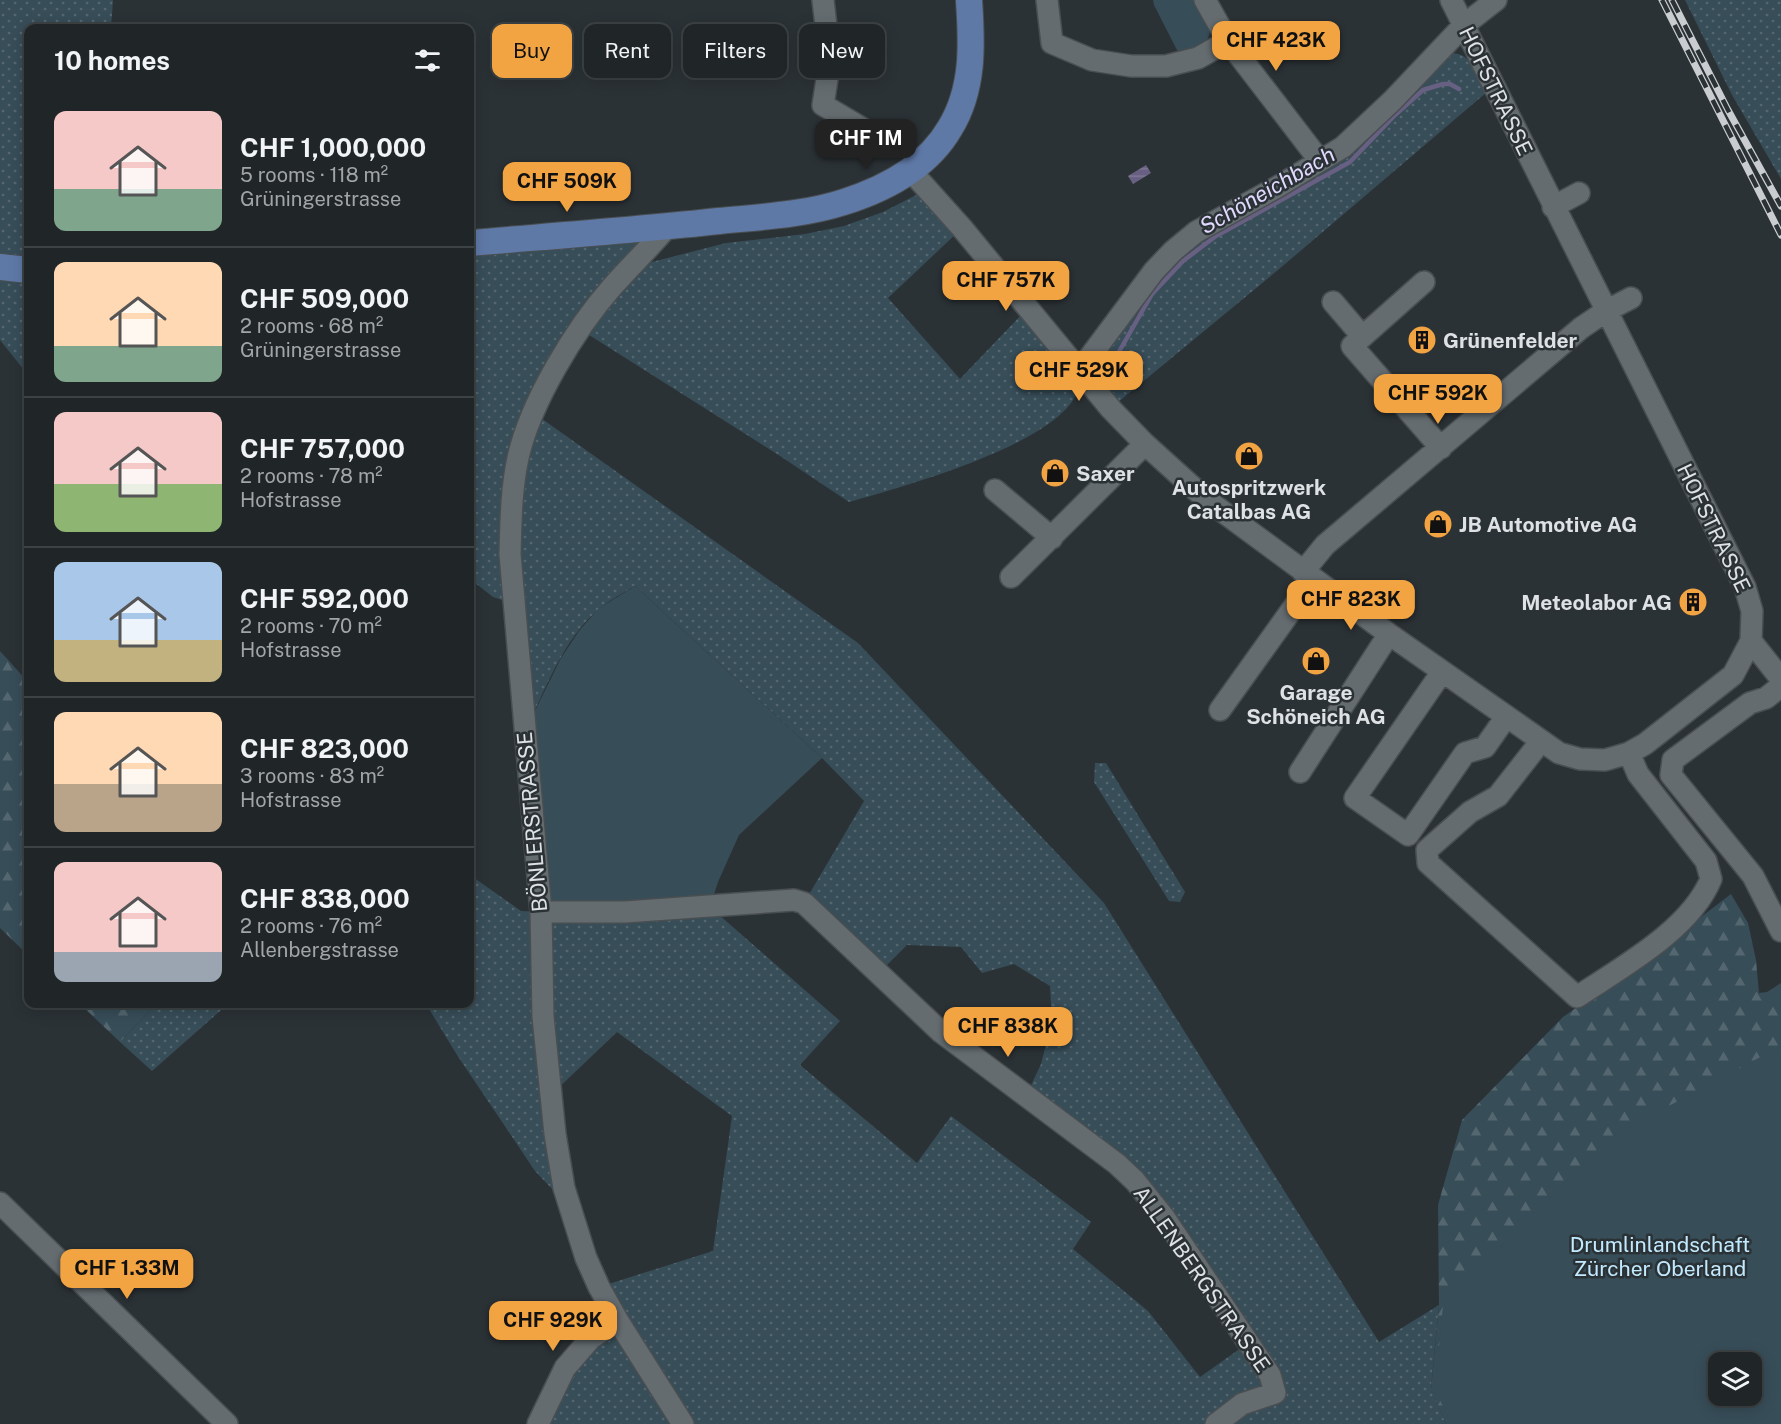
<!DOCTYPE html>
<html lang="en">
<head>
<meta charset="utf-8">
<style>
  body { margin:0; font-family:"Public Sans",sans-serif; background:#282e30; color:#f1f3f6; height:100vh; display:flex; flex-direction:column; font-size:22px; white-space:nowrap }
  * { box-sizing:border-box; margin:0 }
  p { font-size:20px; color:#a2a5a8 }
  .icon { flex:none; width:33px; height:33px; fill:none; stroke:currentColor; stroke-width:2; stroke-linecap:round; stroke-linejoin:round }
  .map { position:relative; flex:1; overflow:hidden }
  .sheet { position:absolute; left:24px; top:24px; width:450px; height:984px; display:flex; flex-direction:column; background:#202628; border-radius:12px; box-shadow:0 3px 15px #0003,0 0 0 2px #3d4345 }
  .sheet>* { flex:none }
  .top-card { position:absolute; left:492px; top:24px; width:570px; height:54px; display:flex; gap:12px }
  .buttons { position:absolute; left:1708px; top:1352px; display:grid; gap:12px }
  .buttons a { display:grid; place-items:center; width:54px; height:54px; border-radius:12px; background:#202628; box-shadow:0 3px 15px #0003,0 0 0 2px #3d4345; font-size:30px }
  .price { position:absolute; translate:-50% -51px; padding:0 14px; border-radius:12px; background:#f3a442; color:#111; font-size:20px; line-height:39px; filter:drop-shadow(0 2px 3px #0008) }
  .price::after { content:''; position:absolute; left:50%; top:36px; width:18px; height:14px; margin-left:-9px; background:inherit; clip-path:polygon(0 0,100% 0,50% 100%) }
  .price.selected { background:#222; color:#fff }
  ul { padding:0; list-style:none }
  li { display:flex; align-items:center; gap:18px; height:150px; padding:0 30px }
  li+li { border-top:2px solid #3d4345 }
  li span { display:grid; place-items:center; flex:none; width:168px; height:120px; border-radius:12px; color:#555 }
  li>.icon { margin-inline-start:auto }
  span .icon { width:72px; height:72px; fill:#fffc; stroke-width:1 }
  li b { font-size:26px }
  h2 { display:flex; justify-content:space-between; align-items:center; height:72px; padding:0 30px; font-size:26px }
  .chip { padding:0 21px; border-radius:12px; background:#202628; box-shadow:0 3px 15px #0003,0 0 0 2px #3d4345; font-size:21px; line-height:54px }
  .chip.selected { background:#f3a442; color:#111 }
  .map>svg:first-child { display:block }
  .grass { fill:url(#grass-dots) }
  .forest { fill:url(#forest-firs); fill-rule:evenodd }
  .green { fill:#374d58; fill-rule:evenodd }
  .water { fill:url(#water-rules) }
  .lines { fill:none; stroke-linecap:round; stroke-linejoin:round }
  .stream { stroke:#686082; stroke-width:4.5 }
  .minor-casing { stroke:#494e51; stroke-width:24 }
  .major-casing { stroke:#494e51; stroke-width:28 }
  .minor { stroke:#646c70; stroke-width:21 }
  .major { stroke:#5f79a7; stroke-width:26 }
  .rail-casing { stroke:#c9cdd0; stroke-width:7 }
  .rail { stroke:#2b3236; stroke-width:4.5; stroke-dasharray:14; stroke-linecap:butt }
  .labels { text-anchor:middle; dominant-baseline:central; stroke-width:5; stroke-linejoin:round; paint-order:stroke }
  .street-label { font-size:21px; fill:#dee2e5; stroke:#2b3236 }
  .poi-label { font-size:21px; font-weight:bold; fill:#dee2e5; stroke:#2b3236; text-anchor:start }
  .park-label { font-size:21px; fill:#c2eaff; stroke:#2b3236 }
  .water-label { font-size:22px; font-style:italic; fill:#e1d9fe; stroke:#2b3236 }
</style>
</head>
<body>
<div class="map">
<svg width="1781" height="1424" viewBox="0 0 1781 1424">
  <defs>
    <pattern id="grass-dots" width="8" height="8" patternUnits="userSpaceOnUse" patternTransform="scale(1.5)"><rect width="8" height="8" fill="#374d58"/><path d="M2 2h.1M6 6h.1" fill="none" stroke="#546670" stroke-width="1.8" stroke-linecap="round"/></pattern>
    <pattern id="forest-firs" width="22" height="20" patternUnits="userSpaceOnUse" patternTransform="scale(1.5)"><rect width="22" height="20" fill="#374d58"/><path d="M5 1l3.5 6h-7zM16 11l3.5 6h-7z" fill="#546670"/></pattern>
    <pattern id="water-rules" width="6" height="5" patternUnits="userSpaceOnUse" patternTransform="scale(1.5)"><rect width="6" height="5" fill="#686082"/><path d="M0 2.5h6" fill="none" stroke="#7d7694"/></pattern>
  </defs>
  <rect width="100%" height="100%" fill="#2b3236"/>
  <path class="grass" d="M0,0H113L111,28H28V375L0,340Z
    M1685,0H1781V179L1732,95Z
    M1452,53C1473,54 1478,76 1487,92L1278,270L1117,403L1096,375L1095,364L1184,248L1334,160L1446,55Z
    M918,194L958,232L888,298L960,379L1023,313L1079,386C1069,442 898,488 849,502L777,454L586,333L644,264L726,243L805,234L844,226L883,212Z
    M668,226L611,288L538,416L858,643L1104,903L1379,1342L1439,1305L1431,1388L1446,1424H538L548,1400L618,1321L599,1287L713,1251L732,1116L617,1032L551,1095L564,1188L554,1191L535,1171L457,1055L426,1004H470V875L521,911L541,912L710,907L840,1021L800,1065L917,1163L951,1116L1091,1222L1073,1249L1148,1311L1200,1377L1248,1343L1164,1217L1026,1096L1041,1064L1052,1021L1050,986L1014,964L982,973L961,947L907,945L879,973L804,903L864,801L822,758L635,586C623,593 610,600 599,609C563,639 545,691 524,733L514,604L493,597L470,579V243Z
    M1095,763H1106L1185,892L1180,902L1169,901L1094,782Z
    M156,1004H228L152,1071L120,1042Z"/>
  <path class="forest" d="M0,651L28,682V830L23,838L28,865V955L0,928Z
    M1731,894L1748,923L1756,960L1759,993L1767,992L1781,983V1424H1446L1431,1389L1439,1305L1438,1205L1462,1120L1563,1017L1658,950ZM1719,1362H1752V1395H1719Z
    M80,1004H156L120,1042Z"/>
  <path class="green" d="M1153,0H1197C1217,35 1215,39 1181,58L1154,5Z
    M635,586L822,758L739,835L718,882L710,907L541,912L524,733L561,658L579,631L598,609Z
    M1781,1046V1424H1451L1435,1389L1443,1306L1609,1138ZM1719,1362H1752V1395H1719Z"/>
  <path class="water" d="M1146,165L1151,173L1133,184L1128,176Z"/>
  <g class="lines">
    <path class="stream" d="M1116,357L1152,294L1183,261L1216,236L1350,162L1395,115L1423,90L1443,84H1450L1459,89"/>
    <g class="minor-casing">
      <path id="minor" d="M823,0L830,60L823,105L872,134
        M1047,0L1052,43L1092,60L1131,66H1166L1198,58L1228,41
        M1205,0L1228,41L1320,161
        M910,170L962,228L1111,409L1145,444L1207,500L1389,634L1559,753L1580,759L1605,760L1629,753L1645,744L1733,675L1751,641L1752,611L1745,587L1451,0
        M1553,207L1579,193
        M668,226C650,247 631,266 612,287C575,329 530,403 518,458C511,490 511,522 510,554L541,912L543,1017L555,1134L564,1188L586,1258L599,1287L618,1321L683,1424
        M1424,282L1352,346L1441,448
        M1333,302L1362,336
        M1080,370L1154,271L1173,251L1196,232L1279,186L1343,147L1393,100L1464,25L1496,0
        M995,490L1052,538
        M1303,572L1325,545L1581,328L1606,311L1631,298
        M1011,577L1145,444
        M1751,641L1781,679
        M1442,672L1355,798L1408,835L1465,753L1485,747L1506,717
        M1781,686L1766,698L1750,703L1673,760L1671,775L1753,876L1781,931
        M1220,710L1313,580
        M1541,741L1498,796L1470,812L1427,850L1428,863L1577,997C1622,967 1690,930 1711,879L1706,861L1638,774L1629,753
        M1300,772L1389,634
        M541,912H625L794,900L804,903L941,1032L1117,1164L1135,1181L1164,1217L1270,1375L1275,1393L1242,1404L1216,1424
        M0,1203L227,1424
        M538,1424L565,1368L591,1338L618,1321"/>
    </g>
    <g class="major-casing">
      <path id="major" d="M470,243C553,236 636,230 719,221C760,217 804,215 844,202C885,189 928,166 950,128C974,89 972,44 969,0
        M0,267L28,270"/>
    </g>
    <use href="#minor" class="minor"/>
    <use href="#major" class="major"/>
    <g class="rail-casing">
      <path id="rail" d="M1662,0L1781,235
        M1672,0L1728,110L1781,206"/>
    </g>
    <use href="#rail" class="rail"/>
  </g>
  <defs>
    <g id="building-disc" transform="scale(1.5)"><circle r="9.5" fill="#f3a442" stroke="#2b3236"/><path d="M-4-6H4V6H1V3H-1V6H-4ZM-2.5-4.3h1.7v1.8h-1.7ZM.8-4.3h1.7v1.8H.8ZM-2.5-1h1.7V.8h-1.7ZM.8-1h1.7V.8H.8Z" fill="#111"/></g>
    <g id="shop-disc" transform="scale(1.5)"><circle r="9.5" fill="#f3a442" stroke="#2b3236"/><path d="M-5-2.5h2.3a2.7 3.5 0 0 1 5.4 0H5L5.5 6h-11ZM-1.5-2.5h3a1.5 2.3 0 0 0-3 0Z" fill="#111"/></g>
  </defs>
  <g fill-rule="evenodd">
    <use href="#building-disc" x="1422" y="340"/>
    <use href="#shop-disc" x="1249" y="456"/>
    <use href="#shop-disc" x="1055" y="473"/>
    <use href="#shop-disc" x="1438" y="524"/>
    <use href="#building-disc" x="1693" y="602"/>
    <use href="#shop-disc" x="1316" y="661"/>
  </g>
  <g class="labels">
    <g class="street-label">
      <text transform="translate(1496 91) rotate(64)">HOFSTRASSE</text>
      <text transform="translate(1714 528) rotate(64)">HOFSTRASSE</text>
      <text transform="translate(532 822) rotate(-95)">BÖNLERSTRASSE</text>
      <text transform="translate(1202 1279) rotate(55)">ALLENBERGSTRASSE</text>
    </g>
    <g class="poi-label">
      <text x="1443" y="340">Grünenfelder</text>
      <text x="1076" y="473">Saxer</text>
      <text x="1249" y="487" text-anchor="middle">Autospritzwerk<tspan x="1249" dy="24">Catalbas AG</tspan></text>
      <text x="1459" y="524">JB Automotive AG</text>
      <text x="1672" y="602" text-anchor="end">Meteolabor AG</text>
      <text x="1316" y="692" text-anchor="middle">Garage<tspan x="1316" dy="24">Schöneich AG</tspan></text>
    </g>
    <g class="park-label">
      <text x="1660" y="1244">Drumlinlandschaft<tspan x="1660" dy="24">Zürcher Oberland</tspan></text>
    </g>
    <g class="water-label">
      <text transform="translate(1267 190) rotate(-30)">Schöneichbach</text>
    </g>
  </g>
</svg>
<div class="buttons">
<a><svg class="icon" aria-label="layers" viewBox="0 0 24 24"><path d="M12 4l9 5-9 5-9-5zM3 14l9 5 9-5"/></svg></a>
</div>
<b class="price" style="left:1276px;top:72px">CHF 423K</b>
<b class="price selected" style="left:866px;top:170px">CHF 1M</b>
<b class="price" style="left:567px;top:213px">CHF 509K</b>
<b class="price" style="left:1006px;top:312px">CHF 757K</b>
<b class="price" style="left:1079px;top:402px">CHF 529K</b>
<b class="price" style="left:1438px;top:425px">CHF 592K</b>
<b class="price" style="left:1351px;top:631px">CHF 823K</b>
<b class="price" style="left:1008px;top:1058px">CHF 838K</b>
<b class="price" style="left:127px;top:1300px">CHF 1.33M</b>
<b class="price" style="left:553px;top:1352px">CHF 929K</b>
<div class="top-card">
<a class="chip selected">Buy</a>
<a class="chip">Rent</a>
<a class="chip">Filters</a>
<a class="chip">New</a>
</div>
<section class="sheet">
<h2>10 homes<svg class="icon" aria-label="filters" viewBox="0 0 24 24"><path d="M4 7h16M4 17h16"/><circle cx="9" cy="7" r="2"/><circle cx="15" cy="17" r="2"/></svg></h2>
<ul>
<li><span style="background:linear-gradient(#f6c9c9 65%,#7fa58c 0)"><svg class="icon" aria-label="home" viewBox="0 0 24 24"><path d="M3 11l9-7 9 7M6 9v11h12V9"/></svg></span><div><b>CHF 1,000,000</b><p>5 rooms · 118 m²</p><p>Grüningerstrasse</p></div></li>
<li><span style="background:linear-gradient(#ffd9b3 70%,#7fa58c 0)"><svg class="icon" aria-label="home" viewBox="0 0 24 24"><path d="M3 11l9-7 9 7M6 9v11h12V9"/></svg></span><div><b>CHF 509,000</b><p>2 rooms · 68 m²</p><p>Grüningerstrasse</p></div></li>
<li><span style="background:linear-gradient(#f6c9c9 60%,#8fb573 0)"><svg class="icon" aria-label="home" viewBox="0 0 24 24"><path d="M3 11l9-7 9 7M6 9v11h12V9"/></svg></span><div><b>CHF 757,000</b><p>2 rooms · 78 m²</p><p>Hofstrasse</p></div></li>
<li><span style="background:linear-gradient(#a9c7e8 65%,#c2b280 0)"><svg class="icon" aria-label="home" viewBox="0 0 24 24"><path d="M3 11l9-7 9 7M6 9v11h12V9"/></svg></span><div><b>CHF 592,000</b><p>2 rooms · 70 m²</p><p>Hofstrasse</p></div></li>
<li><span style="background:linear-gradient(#ffd9b3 60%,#b9a48a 0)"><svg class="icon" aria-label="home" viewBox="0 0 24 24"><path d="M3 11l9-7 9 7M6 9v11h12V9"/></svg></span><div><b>CHF 823,000</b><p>3 rooms · 83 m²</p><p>Hofstrasse</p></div></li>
<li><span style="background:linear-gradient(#f6c9c9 75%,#9aa5b1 0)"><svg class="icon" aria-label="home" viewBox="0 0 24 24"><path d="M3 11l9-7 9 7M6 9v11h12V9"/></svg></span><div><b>CHF 838,000</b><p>2 rooms · 76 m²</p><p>Allenbergstrasse</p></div></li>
</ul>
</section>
</div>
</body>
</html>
